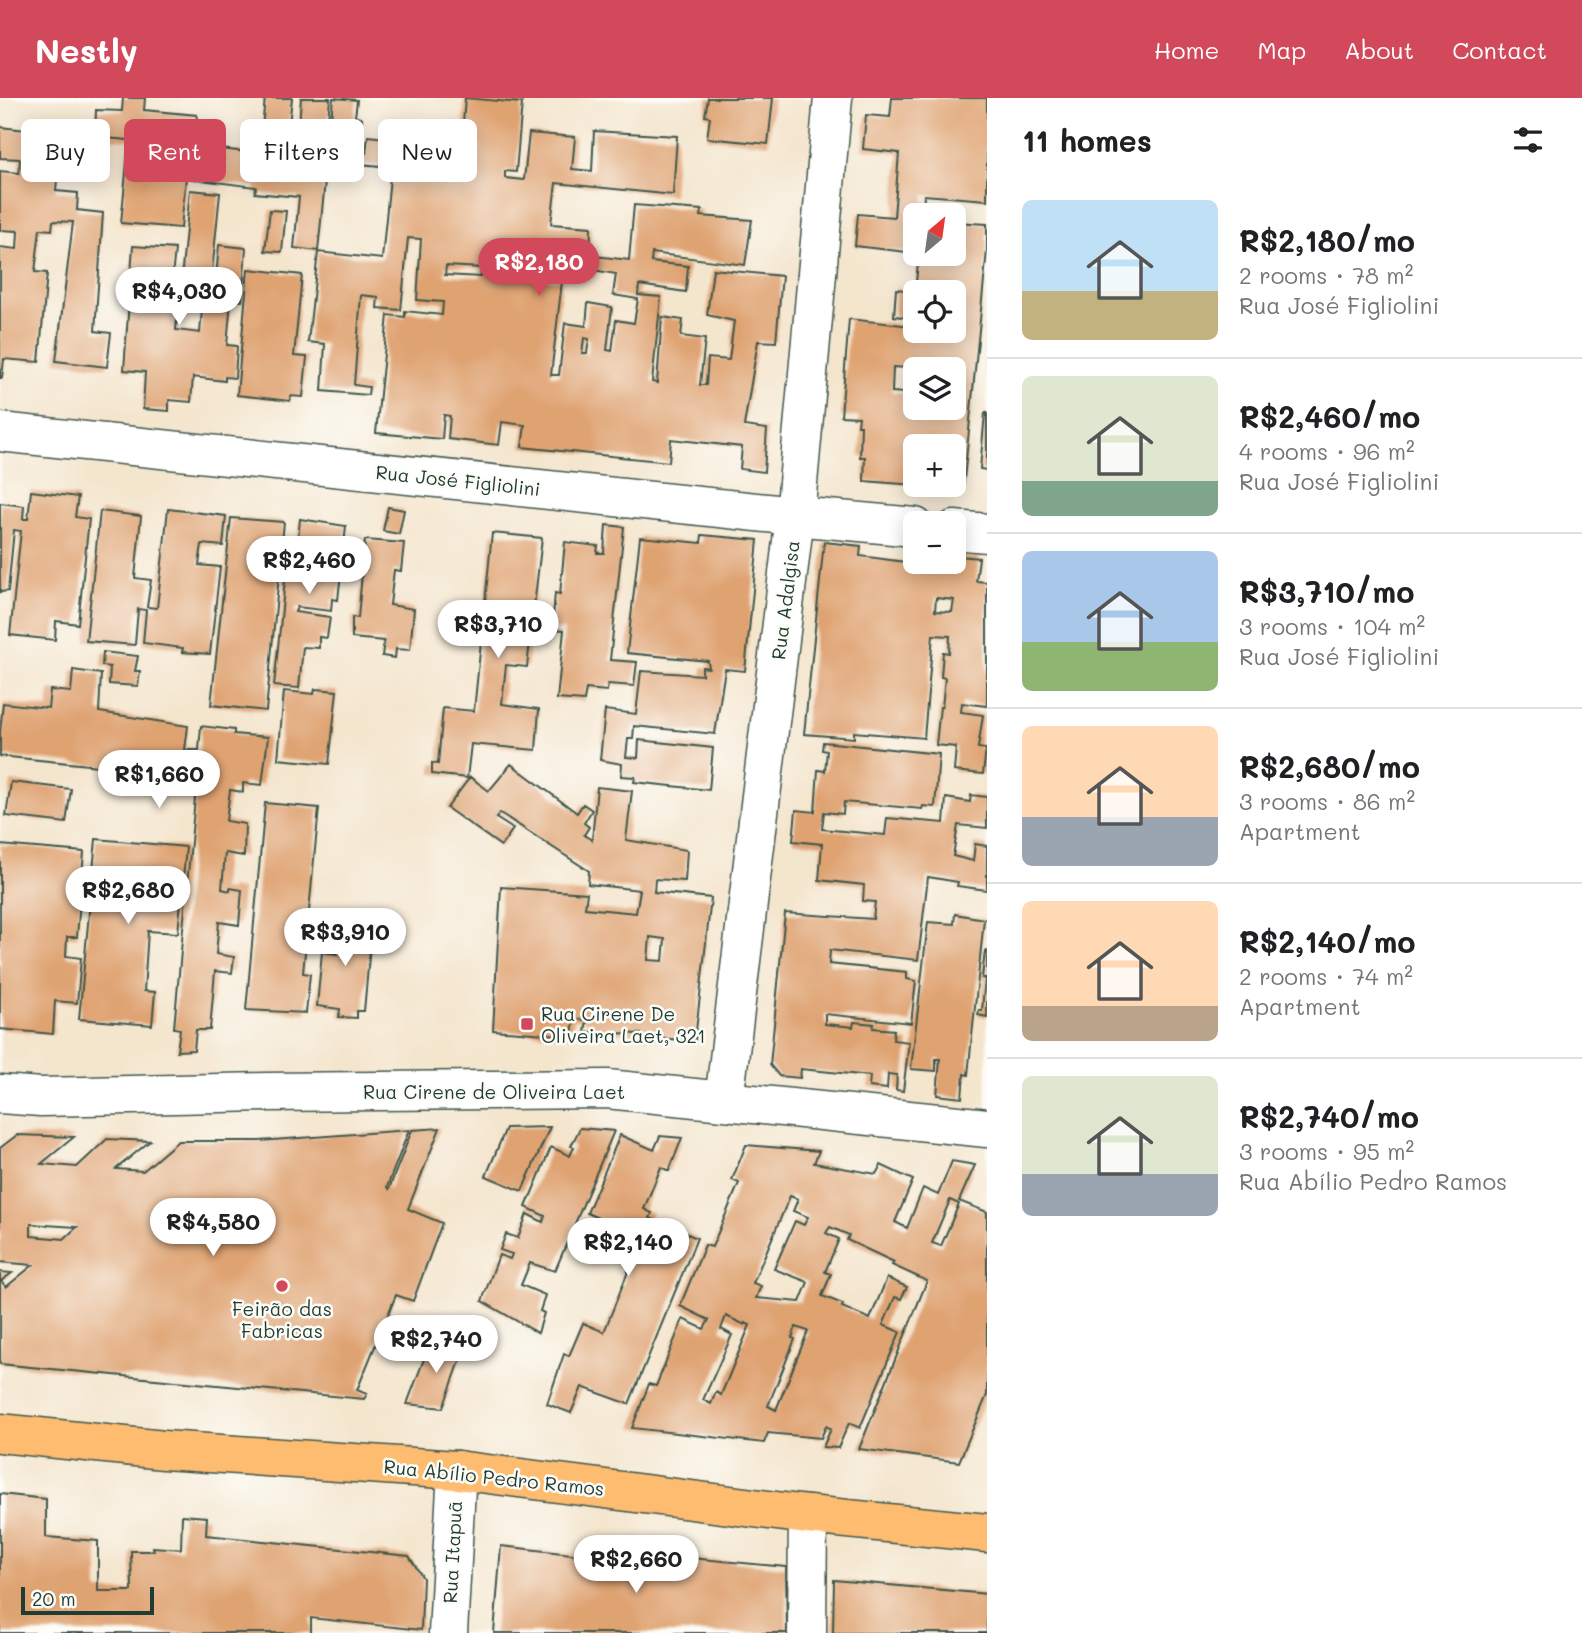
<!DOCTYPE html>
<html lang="en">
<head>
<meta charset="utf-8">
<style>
  body { margin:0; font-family:Mali,sans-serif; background:#f2f2f2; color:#202124; height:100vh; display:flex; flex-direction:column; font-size:26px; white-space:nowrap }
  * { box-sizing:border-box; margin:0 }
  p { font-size:23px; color:#757577 }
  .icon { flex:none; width:38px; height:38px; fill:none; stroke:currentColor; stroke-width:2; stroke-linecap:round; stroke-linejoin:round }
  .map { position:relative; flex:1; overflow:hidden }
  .drawer { display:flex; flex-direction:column; background:#fff; width:595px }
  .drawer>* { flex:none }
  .guide { position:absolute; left:21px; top:21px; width:665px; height:63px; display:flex; gap:14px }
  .needle { width:46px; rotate:29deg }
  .tools { position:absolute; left:903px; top:105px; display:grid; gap:14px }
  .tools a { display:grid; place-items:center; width:63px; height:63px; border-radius:10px; background:#fff; box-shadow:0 4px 18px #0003; font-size:35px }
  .scale { position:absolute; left:21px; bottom:18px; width:133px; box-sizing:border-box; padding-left:7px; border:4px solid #1f3d34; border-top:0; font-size:19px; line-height:24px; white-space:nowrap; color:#1f3d34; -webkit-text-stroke:5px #fdfcf7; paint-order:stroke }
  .price { position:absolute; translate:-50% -60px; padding:0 16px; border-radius:24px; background:#fff; color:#222; font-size:23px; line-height:46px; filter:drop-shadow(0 2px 4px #0008) }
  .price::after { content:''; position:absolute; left:50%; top:42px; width:21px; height:16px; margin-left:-10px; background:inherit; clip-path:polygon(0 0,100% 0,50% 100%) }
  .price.on { background:#d1495b; color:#fff }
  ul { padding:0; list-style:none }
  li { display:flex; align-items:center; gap:21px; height:175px; padding:0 35px }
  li+li { border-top:2px solid #e0e0e0 }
  li span { display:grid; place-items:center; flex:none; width:196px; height:140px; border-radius:10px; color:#555 }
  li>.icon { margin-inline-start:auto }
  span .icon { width:84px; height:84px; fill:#fffc; stroke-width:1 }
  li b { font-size:30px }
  h2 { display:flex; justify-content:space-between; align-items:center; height:84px; padding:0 35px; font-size:30px }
  .chip { padding:0 24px; border-radius:10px; background:#fff; box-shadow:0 4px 18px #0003; font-size:24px; line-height:63px }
  .chip.on { background:#d1495b; color:#fff }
  header { display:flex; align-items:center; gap:42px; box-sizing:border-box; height:98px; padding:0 35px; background:#d1495b; color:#fff }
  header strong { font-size:33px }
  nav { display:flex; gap:38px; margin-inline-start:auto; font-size:24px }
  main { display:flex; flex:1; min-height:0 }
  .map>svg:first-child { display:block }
  .building { fill:#dfa372; fill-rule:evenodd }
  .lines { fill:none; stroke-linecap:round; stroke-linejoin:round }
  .minor-casing { stroke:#3f564b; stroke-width:41 }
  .primary-casing { stroke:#3f564b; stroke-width:41 }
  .minor { stroke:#fff; stroke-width:38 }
  .primary { stroke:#febc70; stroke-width:38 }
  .poi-dot { fill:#d1495b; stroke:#fdfcf7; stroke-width:2.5 }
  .labels { text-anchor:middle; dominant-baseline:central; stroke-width:5; stroke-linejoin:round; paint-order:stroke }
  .street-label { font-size:19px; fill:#1f3d34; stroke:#fdfcf7 }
  .poi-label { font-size:19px; fill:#1f3d34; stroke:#fdfcf7; text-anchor:start }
</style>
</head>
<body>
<header>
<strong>Nestly</strong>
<nav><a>Home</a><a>Map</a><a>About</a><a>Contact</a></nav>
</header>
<main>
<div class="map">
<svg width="987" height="1535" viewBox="0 0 987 1535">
  <rect width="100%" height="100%" fill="#fdfcf7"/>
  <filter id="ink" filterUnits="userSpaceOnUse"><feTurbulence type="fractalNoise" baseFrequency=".0143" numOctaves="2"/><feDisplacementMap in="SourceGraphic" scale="14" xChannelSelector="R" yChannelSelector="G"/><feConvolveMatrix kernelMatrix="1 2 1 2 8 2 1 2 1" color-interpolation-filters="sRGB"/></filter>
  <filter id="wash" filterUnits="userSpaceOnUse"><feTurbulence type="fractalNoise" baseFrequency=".00686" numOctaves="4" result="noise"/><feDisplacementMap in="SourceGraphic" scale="28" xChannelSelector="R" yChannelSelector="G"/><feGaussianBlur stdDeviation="1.57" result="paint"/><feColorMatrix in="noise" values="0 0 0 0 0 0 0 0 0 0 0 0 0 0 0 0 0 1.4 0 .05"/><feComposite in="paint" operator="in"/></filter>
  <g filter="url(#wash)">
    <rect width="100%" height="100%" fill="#f4e5cd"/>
    <g id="blocks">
      <path class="building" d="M123,0H145L144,12L197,17L194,48L95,39L96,12L122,13Z
        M265,0H292L286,53L260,50Z
        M301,0H330L326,43L298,41Z
        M333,0L357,2L355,19L362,20L359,55H366L368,38L394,41V39L453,44L451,75L459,76L465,0L522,5L516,74L505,73V80L524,82L529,35L575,39L572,71L592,73L594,33L677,38L673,97L556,85L551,126L591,129L590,158L570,156L567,173L545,170L543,181L562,183L551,277H559L565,225L586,228L588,205L612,209L607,252L612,253L616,222L634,225L638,201L613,197L616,176L593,172L595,158L629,162L634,107L702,112L701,118L752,122L745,167L652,155L651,164L688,168L686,194L639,187L638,197L661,199L652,284L657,285L662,219L683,222L681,238L705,241L700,287H706L708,260L729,262L734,223L707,217L713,171L782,178L776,244L758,243L744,328L767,331L764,374L740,371L742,349L671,341L669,364L522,349L525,327L502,324L499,347L448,341L450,318L444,317L442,341L376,335L388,217L405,219V213L442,217L443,204L417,202L421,141L408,140L401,212L377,210L378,199L361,197L354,287L369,289L368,297L322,293L325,246L308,244L318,154L382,161L391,69L327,63ZM446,168L482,170L481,179L445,177ZM584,240L589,241L587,255H582Z
        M708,0H773L768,46L707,40L710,19L705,18Z
        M892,0H987V102L924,97L923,117H915V155L855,148L858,116L894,119L899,55L863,51L866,17L890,19Z
        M0,29L61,36L56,93L78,95L77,112L103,115L95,233L111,235L107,269L56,263L73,124L53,123L52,132L40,131L35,174L47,175L39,264L4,261L2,280H0V149L17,151L18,133L0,132V73L19,75L20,61L0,60Z
        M194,48L327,63L318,153L294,150L299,99L255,95L256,89L191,81Z
        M128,54L188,60L181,130L121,125Z
        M190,92L220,95L211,185L181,181Z
        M270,112L286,113L282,154L265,153Z
        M954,124L987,126V152L963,392L928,389V387H954V348H915V387L864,383L865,359H860L861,327H858L859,319L841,318L849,221L911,228L912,220L894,218L896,191L915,193L919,156H954ZM915,194H954V233H915ZM893,269L908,270L904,295L892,294ZM915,271H954V310H915Z
        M219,147L246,150L242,203L231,202L227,247L237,248L235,280L225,279V283L193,279L191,304L169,302V313L143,311L145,274L124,272L133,148L175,151L169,208L178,209L176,232L200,235L203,199L214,200Z
        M248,171L302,177L294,258L307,259L303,299L290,298V303L237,297Z
        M985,315H987V372L980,371Z
        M31,393L78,399L75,419L89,421L78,526L56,523L55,542L10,537L21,433L14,432L8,493L0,494V405L24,408L23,421H28Z
        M388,409L404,412L399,436L383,433Z
        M168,411L226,418L223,448L202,446L199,467L220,469L210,556L182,554L183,550L143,545L146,512L138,511L135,547L86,543L100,413L141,418L135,480L151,482L147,509L157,510Z
        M231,420L284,424L266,613L211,607Z
        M300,421L346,428L338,502L332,501L331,513L297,509L295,514L330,519L327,540L319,539V550L303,549L299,590L274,588L286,472H295Z
        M606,427L624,429L610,562L637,564L634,588L608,586L607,593L586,591L584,603L557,601L564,532L552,531L555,495L560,496L565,444L598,448L597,455H604Z
        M492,435L542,440L527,569L506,567L502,606L539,611L536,652L471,646L467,680L432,676V665L438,666L443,610L474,613Z
        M702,437L758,442L745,573L725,571L715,636L634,628L633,641H628L626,659L638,660L639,642L713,650L709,692L634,684L635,679L621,678L622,666L600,662L605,612L636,616L641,573L702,577V569L709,570L708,563L627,555L640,439L701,445Z
        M365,442L404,445L401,473L394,472L390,507L414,511L410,552L396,551L395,560L382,558L384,543L352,540V519L358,520Z
        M824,444L861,448L860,458L958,471L959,458L979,460L976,483L987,484V608L962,605L961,614L983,617L978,650L986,651L983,676L954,673L956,649L936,647L940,609H942L945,580L941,579L943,554L949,555L950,538L933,537L924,640L854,634V640L804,636ZM936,500L954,502L952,514L935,513Z
        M103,554L138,558L135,573H140L138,588L109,586L110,569L102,568Z
        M73,572L101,576L99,614L188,628L185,652H199L201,628L234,632V636L268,639L262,687L243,685V694L230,692L226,723L245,726L244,758L225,755L222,791L230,793V790L242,792L239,827L219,824L216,856L234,859L232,875L215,873L210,932H196L194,952L177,953L180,931L174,930L197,678L0,658V634L3,605L48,610L50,592L71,594Z
        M315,591L337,593L329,666L278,661L284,593L314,596Z
        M823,644L939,656L935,709L923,708L922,711L844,704L843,716L824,714L822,731L885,737L887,720L944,725L946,700L970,704L971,697L987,699V730L958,727L953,758L973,763L975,746L987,748V792L957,788L958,784L928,779L918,862L830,852L829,866L907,874V881L916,883L911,925L825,916V926L853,929L854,924L874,926L873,930L894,932L893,942L909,944L903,993L896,992L897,977L888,976L887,991L869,989L870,978L801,971L800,980L779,978L770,967L785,815L873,821L875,804L863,803L864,787L819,782L822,746L793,743L796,712L815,714L818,672L825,673L827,653L822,652Z
        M511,666L577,715L583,706L592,712L584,725L589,729L584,737L592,742L597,689L632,693L626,742L687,752L685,783L655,781L654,794L711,800L695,942L640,940L641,936L585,934L587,922L574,921L572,938L493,932L501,789L587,795L585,810L636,815L640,792L588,786L589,773L500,715L496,720L513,731L501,748L447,710L470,679L489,693ZM650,839L665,841L663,863L648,862Z
        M11,684L71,691L66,725L6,718Z
        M265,705L319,710L303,875L310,876L306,915L246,912Z
        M96,741L186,749L178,835L148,833L144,893L155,894L152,927L79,921Z
        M0,747L84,754L77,839H67L66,858L81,860L77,905L55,903L53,936L0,931Z
        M330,814L352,817L350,833L371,837L364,913H357V920L339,919L340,911L317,908L322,854L337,856V848L327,847Z
        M955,816L984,821L968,977L964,976L962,1000L937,997L940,961H936V973L911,971L928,824L954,826Z
        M985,853H987V919L978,917L979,912H982L985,880H982Z
        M550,1029L522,1093L486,1078L506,1030Z
        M440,1030L408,1111L442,1125L413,1203L396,1197L357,1292L367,1296L364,1301L0,1266V1174L12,1175L1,1183L6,1189L33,1167L0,1164V1050L17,1037L74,1039L41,1066L77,1069L107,1041L150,1043L116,1071L143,1073L178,1043H259L409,1032L387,1089L389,1091L412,1032ZM31,1126L77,1129L64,1141L31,1138Z
        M580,1030L614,1033L555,1173L530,1165L521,1187L545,1197L540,1213L544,1215L538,1235L482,1203L499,1157L510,1161L512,1156L500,1152L506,1136L518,1140L527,1116L543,1124L545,1118L526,1109L551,1049L570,1058L574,1049L571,1048Z
        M620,1037L654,1052L660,1038L682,1040L669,1073L661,1069L644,1111L652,1115L650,1120L697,1140L629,1306L582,1289L571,1315L547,1306L564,1256L569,1258L583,1225L604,1234L635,1156L602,1141L610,1125L587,1115Z
        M746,1047L819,1053L814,1065L876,1076L881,1067L913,1082L895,1124L907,1130L923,1090L938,1097L952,1063L975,1067L959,1103L987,1114V1297L959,1364L859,1351L927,1183L892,1167L894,1164L847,1142L849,1137L830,1129L826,1135L839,1141L825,1174L831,1176L822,1198L843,1206L842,1209L870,1221L887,1180L907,1189L901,1201L895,1199L883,1227L900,1234L860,1330L849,1325L838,1350L823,1349L831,1331L826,1328L821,1340L768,1335L764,1345L632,1330L649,1286L656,1288L683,1221L704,1231L709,1222L680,1208L705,1147L712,1149L739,1085L732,1082ZM790,1098L798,1101L793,1113L808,1119L804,1127L795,1123L774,1171L808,1184L800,1204L756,1200L761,1188L753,1185ZM950,1102L959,1106L941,1148L932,1145ZM726,1218L745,1227V1225L750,1227L721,1297L716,1294L711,1306L703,1302L732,1237L721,1231ZM796,1229L808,1233L776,1312L768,1308L795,1241L792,1240Z
        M432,1240L464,1252L443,1310L407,1306Z
        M0,1396L46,1401V1439L98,1443V1493H132L131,1453H154L153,1449L181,1451L182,1417L207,1419L206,1437L409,1458L423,1480L421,1532L311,1520V1535H0Z
        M501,1448L659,1466L660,1457L786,1469L787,1535H494Z
        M834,1482L987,1496V1535H833Z"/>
    </g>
  </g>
  <g filter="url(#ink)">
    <use href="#blocks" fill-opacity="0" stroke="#3f564b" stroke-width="2"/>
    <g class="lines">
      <g class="minor-casing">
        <path id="minor" d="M0,334L795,418L915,429
          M954,432L987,435
          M0,996L41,999L266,994L607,991L987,1030
          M724,1003L795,418L833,0
          M448,1535L457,1372
          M807,1535L808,1417"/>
      </g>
      <g class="primary-casing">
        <path id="primary" d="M0,1335L164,1352L457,1372L808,1417L987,1435"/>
      </g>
      <use href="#minor" class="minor"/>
      <use href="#primary" class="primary"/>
    </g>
  </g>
  <g class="poi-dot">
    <rect x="520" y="919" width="14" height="14" rx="3.5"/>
    <circle cx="282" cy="1188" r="7"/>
  </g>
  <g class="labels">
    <g class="street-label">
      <text transform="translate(458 382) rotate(6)">Rua José Figliolini</text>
      <text transform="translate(785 502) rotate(-83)">Rua Adalgisa</text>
      <text x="494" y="993">Rua Cirene de Oliveira Laet</text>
      <text transform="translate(494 1379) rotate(6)">Rua Abílio Pedro Ramos</text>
      <text transform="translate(452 1454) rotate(-87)">Rua Itapuã</text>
    </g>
    <g class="poi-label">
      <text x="541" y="915">Rua Cirene De<tspan x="541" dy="22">Oliveira Laet, 321</tspan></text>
      <text x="282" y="1210" text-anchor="middle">Feirão das<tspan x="282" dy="22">Fabricas</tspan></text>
    </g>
  </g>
</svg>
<div class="tools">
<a><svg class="needle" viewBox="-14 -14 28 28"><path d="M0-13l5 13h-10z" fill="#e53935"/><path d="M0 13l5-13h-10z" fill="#757577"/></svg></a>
<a><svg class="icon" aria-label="locate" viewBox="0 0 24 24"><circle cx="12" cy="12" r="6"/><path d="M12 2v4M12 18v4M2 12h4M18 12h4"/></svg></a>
<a><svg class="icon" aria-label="layers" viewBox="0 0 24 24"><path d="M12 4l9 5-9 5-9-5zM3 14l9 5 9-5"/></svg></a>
<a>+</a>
<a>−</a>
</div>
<div class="scale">20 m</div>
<b class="price on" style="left:539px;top:200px">R$2,180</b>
<b class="price" style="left:179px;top:229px">R$4,030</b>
<b class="price" style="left:309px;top:498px">R$2,460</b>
<b class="price" style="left:498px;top:562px">R$3,710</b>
<b class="price" style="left:159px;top:712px">R$1,660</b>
<b class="price" style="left:128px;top:828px">R$2,680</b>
<b class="price" style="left:345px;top:870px">R$3,910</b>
<b class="price" style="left:213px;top:1160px">R$4,580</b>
<b class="price" style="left:628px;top:1180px">R$2,140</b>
<b class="price" style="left:436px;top:1277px">R$2,740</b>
<b class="price" style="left:636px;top:1497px">R$2,660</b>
<div class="guide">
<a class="chip">Buy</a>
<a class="chip on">Rent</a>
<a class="chip">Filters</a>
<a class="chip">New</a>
</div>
</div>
<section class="drawer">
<h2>11 homes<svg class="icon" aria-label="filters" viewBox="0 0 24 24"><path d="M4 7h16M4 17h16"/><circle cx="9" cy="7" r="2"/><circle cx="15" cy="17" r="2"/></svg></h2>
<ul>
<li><span style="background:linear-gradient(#bfe0f5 65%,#c2b280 0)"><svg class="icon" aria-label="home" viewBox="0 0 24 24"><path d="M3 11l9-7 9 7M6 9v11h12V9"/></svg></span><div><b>R$2,180/mo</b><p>2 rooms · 78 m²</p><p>Rua José Figliolini</p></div></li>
<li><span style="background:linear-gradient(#dfe7d0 75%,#7fa58c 0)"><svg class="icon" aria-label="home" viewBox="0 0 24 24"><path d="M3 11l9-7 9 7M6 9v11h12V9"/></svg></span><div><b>R$2,460/mo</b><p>4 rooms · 96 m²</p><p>Rua José Figliolini</p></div></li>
<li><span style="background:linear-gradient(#a9c7e8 65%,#8fb573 0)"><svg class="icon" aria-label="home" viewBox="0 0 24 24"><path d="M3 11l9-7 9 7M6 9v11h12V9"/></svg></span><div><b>R$3,710/mo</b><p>3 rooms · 104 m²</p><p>Rua José Figliolini</p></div></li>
<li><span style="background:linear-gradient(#ffd9b3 65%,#9aa5b1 0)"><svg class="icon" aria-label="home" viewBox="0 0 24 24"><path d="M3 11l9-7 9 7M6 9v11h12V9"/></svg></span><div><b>R$2,680/mo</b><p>3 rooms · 86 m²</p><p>Apartment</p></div></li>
<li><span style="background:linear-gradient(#ffd9b3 75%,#b9a48a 0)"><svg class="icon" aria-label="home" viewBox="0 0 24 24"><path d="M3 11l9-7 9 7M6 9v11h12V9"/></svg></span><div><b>R$2,140/mo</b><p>2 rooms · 74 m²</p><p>Apartment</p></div></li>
<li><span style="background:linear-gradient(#dfe7d0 70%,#9aa5b1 0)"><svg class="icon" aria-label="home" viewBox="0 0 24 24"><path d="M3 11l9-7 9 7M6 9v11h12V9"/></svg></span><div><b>R$2,740/mo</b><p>3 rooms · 95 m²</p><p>Rua Abílio Pedro Ramos</p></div></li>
</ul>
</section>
</main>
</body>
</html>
